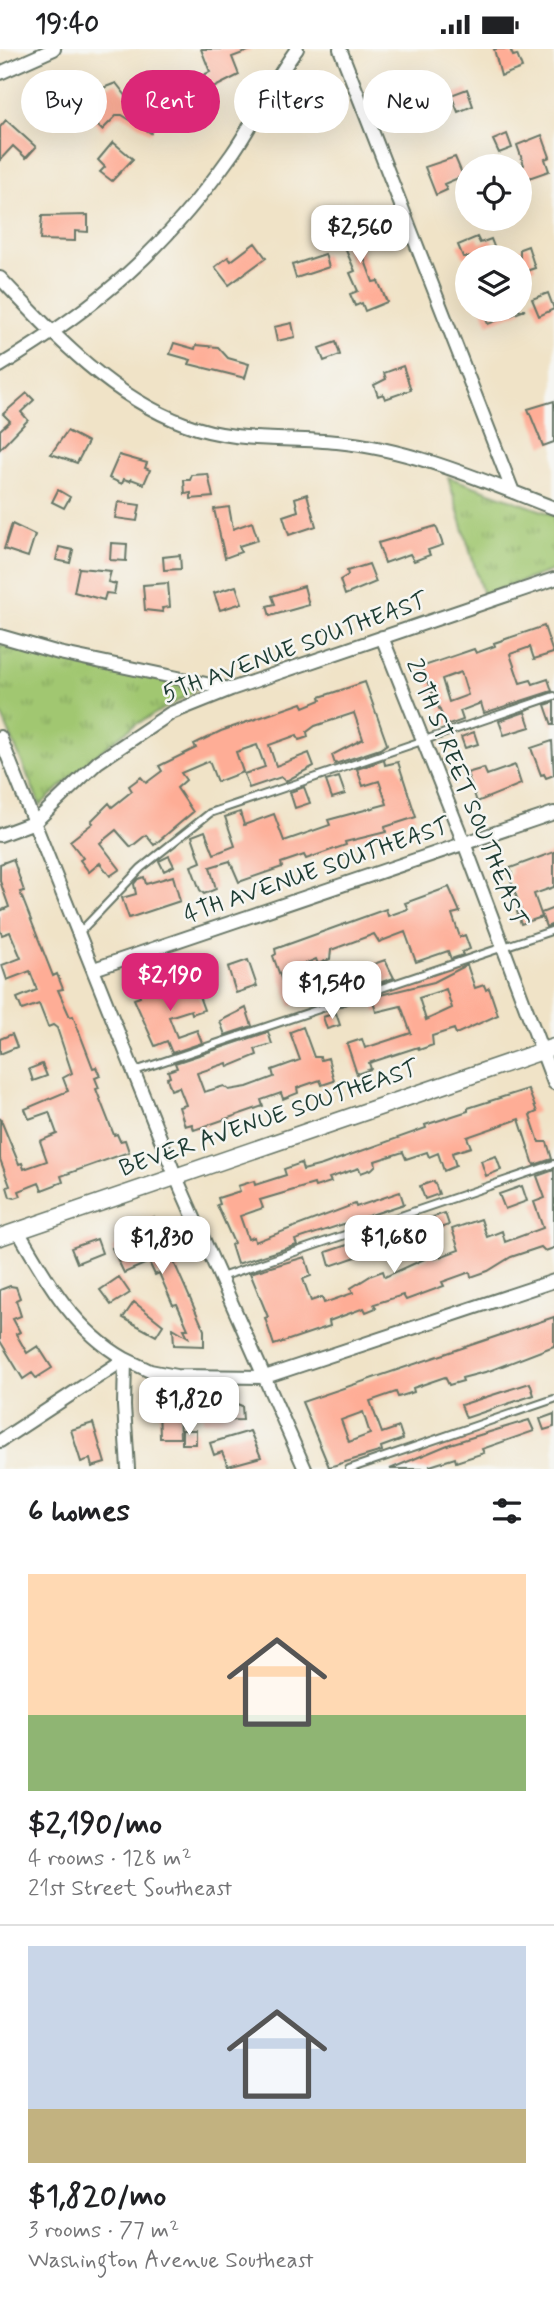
<!DOCTYPE html>
<html lang="en">
<head>
<meta charset="utf-8">
<style>
  body { margin:0; font-family:Mynerve,sans-serif; background:#f2f2f2; color:#202124; height:100vh; display:flex; flex-direction:column; font-size:26px; white-space:nowrap }
  * { box-sizing:border-box; margin:0 }
  p { font-size:23px; color:#757577 }
  .icon { flex:none; width:38px; height:38px; fill:none; stroke:currentColor; stroke-width:2; stroke-linecap:round; stroke-linejoin:round }
  .map { position:relative; height:1420px; overflow:hidden }
  .details { display:flex; flex-direction:column; background:#fff; flex:1 }
  .details>* { flex:none }
  .banner { position:absolute; left:21px; top:21px; width:513px; height:63px; display:flex; gap:14px }
  .fabs { position:absolute; left:455px; top:105px; display:grid; gap:14px }
  .fabs a { display:grid; place-items:center; width:77px; height:77px; border-radius:50%; background:#fff; box-shadow:0 7px 28px #0002; font-size:35px }
  .price { position:absolute; translate:-50% -60px; padding:0 16px; border-radius:14px; background:#fff; color:#222; font-size:23px; line-height:46px; filter:drop-shadow(0 2px 4px #0008) }
  .price::after { content:''; position:absolute; left:50%; top:42px; width:21px; height:16px; margin-left:-10px; background:inherit; clip-path:polygon(0 0,100% 0,50% 100%) }
  .price.selected { background:#db2777; color:#fff }
  ul { padding:0; list-style:none }
  li { display:grid; align-content:center; gap:14px; height:371px; padding:0 28px }
  li+li { border-top:2px solid #e0e0e0 }
  li span { display:grid; place-items:center; height:217px; border-radius:0px; color:#555 }
  li>.icon { margin-inline-start:auto }
  span .icon { width:126px; height:126px; fill:#fffc; stroke-width:1 }
  li b { font-size:30px }
  h2 { display:flex; justify-content:space-between; align-items:center; height:84px; padding:0 28px; font-size:30px }
  .tag { padding:0 24px; border-radius:32px; background:#fff; box-shadow:0 7px 28px #0002; font-size:24px; line-height:63px }
  .tag.selected { background:#db2777; color:#fff }
  .status { display:flex; justify-content:space-between; align-items:center; height:49px; padding:0 35px; background:#fff; direction:ltr }
  .status svg { height:19px; fill:currentColor }
  .map>svg:first-child { display:block }
  .park { fill:url(#park-tufts); stroke:#608252; stroke-width:2 }
  .building { fill:#fead96; fill-rule:evenodd }
  .lines { fill:none; stroke-linecap:round; stroke-linejoin:round }
  .service-casing { stroke:#687767; stroke-width:10 }
  .minor-casing { stroke:#687767; stroke-width:16 }
  .tertiary-casing { stroke:#687767; stroke-width:19 }
  .service { stroke:#fff; stroke-width:6 }
  .minor { stroke:#fff; stroke-width:12 }
  .tertiary { stroke:#fff; stroke-width:16 }
  .labels { text-anchor:middle; dominant-baseline:central; stroke-width:5; stroke-linejoin:round; paint-order:stroke }
  .street-label { font-size:24px; fill:#1f3d34; stroke:#f6f6f2 }
</style>
</head>
<body>
<div class="status"><b>19:40</b><svg viewBox="0 0 49 12"><path d="M0 12V9h3v3zM5 12V6h3v6zM10 12V3h3v9zM15 12V0h3v12zM26 1h20v11H26zM47 4h2v5h-2z"/></svg></div>
<div class="map">
<svg width="554" height="1420" viewBox="0 0 554 1420">
  <defs>
    <pattern id="park-tufts" width="24" height="20" patternUnits="userSpaceOnUse" patternTransform="scale(1.75)"><rect width="24" height="20" fill="#a1c771"/><path d="M3 7l-1-3M5 7V3M7 7l1-3M15 17l-1-3M17 17v-4M19 17l1-3" fill="none" stroke="#83a35e"/></pattern>
  </defs>
  <rect width="100%" height="100%" fill="#f6f6f2"/>
  <filter id="ink" filterUnits="userSpaceOnUse"><feTurbulence type="fractalNoise" baseFrequency=".0143" numOctaves="2"/><feDisplacementMap in="SourceGraphic" scale="14" xChannelSelector="R" yChannelSelector="G"/><feConvolveMatrix kernelMatrix="1 2 1 2 8 2 1 2 1" color-interpolation-filters="sRGB"/></filter>
  <filter id="wash" filterUnits="userSpaceOnUse"><feTurbulence type="fractalNoise" baseFrequency=".00686" numOctaves="4" result="noise"/><feDisplacementMap in="SourceGraphic" scale="28" xChannelSelector="R" yChannelSelector="G"/><feGaussianBlur stdDeviation="1.57" result="paint"/><feColorMatrix in="noise" values="0 0 0 0 0 0 0 0 0 0 0 0 0 0 0 0 0 1.4 0 .05"/><feComposite in="paint" operator="in"/></filter>
  <g filter="url(#wash)">
    <rect width="100%" height="100%" fill="#f0e3c7"/>
    <path class="park" d="M448,428L554,466V521L483,546Z
      M0,596L192,636L195,642L135,676L107,697L40,756L0,662Z"/>
    <g id="blocks">
      <path class="building" d="M201,0H251V1L232,8L239,26L209,41L203,26L210,23Z
        M494,0H510L513,7L517,6L522,19L501,27Z
        M420,29L422,35L430,31L442,57L423,65L419,55L414,57L405,36Z
        M116,34L138,62L143,54L150,58L153,52L166,60L151,84L122,66H117L102,81L83,62L61,72L54,50L79,40L82,47Z
        M467,40L473,57L458,63L451,46Z
        M6,71L36,98L26,109L13,97L0,111V78Z
        M507,85L512,99L499,104L493,91Z
        M542,86L550,108L545,110L549,122L520,132V118L524,116L517,96Z
        M113,93L133,110L112,132L100,123L105,118L98,111Z
        M455,108L463,127L444,135L447,141L436,146L425,118Z
        M88,166V183L75,182V192L40,191L42,167Z
        M356,166L365,194L361,195V201L373,233L378,232L387,253L365,262L362,254L355,257L350,245L358,242L350,224L355,222L334,174Z
        M477,188L480,194L491,190L498,208H463L458,196Z
        M255,194L266,209L229,236L215,218L228,208L231,212Z
        M528,197L535,219L520,224V200Z
        M325,205L329,218L296,229L292,216Z
        M548,244L554,260L539,267L532,250Z
        M482,261H525L488,275Z
        M292,274L295,288L277,292L274,278Z
        M336,293L340,306L324,312L319,299Z
        M174,294L195,300L196,296L218,298L228,309L249,315L245,329L189,315L191,311L170,305Z
        M403,317L411,341L385,350L383,345L378,347L374,336L386,330L384,324Z
        M27,344L34,351L21,363L28,371L0,400V381L10,372L3,365Z
        M554,352V393L543,397L528,360Z
        M67,382L88,393L77,414L51,405Z
        M119,406L147,414L145,419L150,421L144,435L131,430L130,432L124,430L122,435L109,429Z
        M208,425L213,448L191,450V444L185,445L184,431H190L192,426Z
        M58,441L70,448L64,459L52,453Z
        M307,445L316,477L289,486L283,467L298,462L295,449Z
        M118,453L140,456L137,472L115,469Z
        M229,458L233,480L252,473L258,491L239,497L241,503L225,509L214,460Z
        M12,475L35,486L28,508L4,500Z
        M436,477L443,496L428,501L430,506L414,512L410,505L385,514L378,494Z
        M111,494L127,495L126,512L110,511Z
        M59,498L73,501L70,514L56,511Z
        M180,506L181,520L164,521L163,508Z
        M369,515L376,533L345,546L340,531L348,526L347,522Z
        M79,519L111,522L108,533L116,535L114,545L106,544L104,551L74,543Z
        M168,534L170,558L162,559L163,563L145,561L143,536Z
        M236,537L242,554L220,561L214,544Z
        M304,537L309,556L270,567L267,557L275,555L272,547Z
        M544,577L553,604L534,610L530,598L510,605L520,634L531,631L533,635L548,630L552,642L484,664L481,654L460,662L463,671L449,676L445,673L421,618L474,600L476,604L495,597L494,594ZM461,623L468,646L449,653L442,630Z
        M365,633L387,695L380,700L335,715L332,706L363,690L354,664L315,677L307,683L308,688L299,691L297,686L269,696L276,717L309,704L314,717L286,732L281,728L249,739L244,725L265,718L257,696L236,703L243,723L217,733L209,712L181,724L186,731L177,739L193,763L154,796L146,786L131,798L116,781L100,794L120,820L110,827L100,814L89,823L80,811L83,809L70,792L93,774L91,772L109,754L112,758L132,742L129,737L141,728L146,734L162,722L159,717L196,699L194,695L221,682L302,654L304,658L321,651L320,648Z
        M554,653V676H552L545,656Z
        M525,663L530,678L504,686L499,672Z
        M474,683L478,695L465,699L461,688Z
        M552,692L554,726L546,729L544,725L541,726L531,699Z
        M384,711L385,716L398,713L416,768L385,778L386,783L345,793L346,796L306,810L304,806L281,814L282,818L239,833L230,812L210,818L216,840L204,845L200,841L191,817L201,813L192,787L205,782L214,805L235,797L225,768L240,763L244,776L274,765L284,792L330,776L328,771L387,755L379,732L363,737L357,720Z
        M515,716L521,735L477,753L467,724L484,719L487,726Z
        M339,728L345,745L332,749L326,732Z
        M304,738L310,754L295,759L290,743Z
        M554,803V838L534,845L542,868L521,875L517,863L521,861L509,826L512,825L510,819Z
        M169,807L174,817L164,822L159,812Z
        M13,810L24,842L20,843L53,927L57,925L63,940L58,941L70,968L73,967L93,1019L96,1018L100,1027L95,1029L99,1039L96,1040L114,1086L117,1085L120,1092L125,1091L129,1103L61,1127L63,1133L42,1141L39,1134L19,1142L21,1147L15,1149L10,1148L7,1138L10,1137L0,1110V1069L19,1115L22,1114L24,1120L47,1112L40,1092L57,1085L49,1063L29,1070L25,1060L68,1042L63,1029L72,1024L57,979L53,976L48,978L39,955L22,961L17,949L37,941L30,922L7,931L2,916L21,909L10,883L2,886L0,881V862L9,858L0,832V815Z
        M173,827L180,852L129,869L122,849L136,845L134,835L138,830L144,828L146,835Z
        M449,838L460,863L452,865L460,888L465,886L470,900L462,903L463,906L451,910L448,902L416,913L405,883L379,893L374,885L331,901L330,910L318,915L316,910L297,918L306,940L342,927L347,941L328,947L327,943L291,957L273,907L276,905L275,900L386,860L388,867L408,860L405,854Z
        M554,859V875L546,878L541,864Z
        M248,911L257,937L236,944L228,918Z
        M385,911L394,929L369,937L362,919Z
        M467,916L475,939L484,936L486,941L489,939L498,966L456,985L454,980L432,987L433,996L419,1001L418,998L369,1014L371,1020L357,1025L347,995L362,990L365,999L411,984L401,957L376,963L372,948L434,933ZM446,940L452,959L426,971L419,949Z
        M192,928L204,961L192,965L191,961L169,968L177,988L197,981L202,994L172,1004L167,992L155,997L134,950L140,948L139,944L151,939L153,944Z
        M246,959L252,977L225,986L220,972Z
        M336,964L340,976L327,980L323,968Z
        M303,978L314,1008H320L321,1011L328,1009L334,1032L322,1036L320,1031L297,1039L298,1044L283,1050L281,1044L261,1051L263,1057L194,1081L192,1075L185,1077L179,1058L186,1056L179,1038L171,1041L167,1029L170,1028L168,1022L177,1019L175,1014L268,983L272,995L255,1000L257,1006L228,1018L227,1014L197,1024L204,1043L224,1037L229,1041L247,1038L274,1028L272,1021L300,1011L290,983Z
        M12,985L17,998L0,1005V990Z
        M42,1015L47,1027L33,1032L29,1020Z
        M528,1040L537,1063L530,1066L539,1093H547L552,1110L534,1116L519,1070L467,1088L471,1098L452,1104L456,1117L444,1122L438,1104L429,1108L427,1103L406,1110L403,1103L375,1112L376,1116L372,1120L361,1124L359,1119L329,1129L331,1133L315,1138L314,1135L260,1151L263,1159L240,1167L248,1190L254,1188L255,1193L355,1155L356,1158L400,1143L404,1155L295,1191L297,1196L237,1215L231,1196L234,1194L217,1156L220,1155L218,1149L240,1142L238,1137L254,1132L255,1136L286,1126L284,1120L301,1114L303,1121L322,1116L426,1079L425,1076L468,1062V1059Z
        M496,1107L501,1121L486,1127L481,1112Z
        M554,1121V1199L545,1202L541,1198L511,1208L488,1222L471,1228L470,1223L442,1233L444,1237L406,1251L403,1246L374,1255L376,1259L366,1263L364,1259L329,1272L330,1277L274,1296L265,1269L268,1268L250,1224L305,1208L311,1227L303,1230L311,1252L322,1248L324,1254L353,1244L351,1239L372,1226L383,1222L385,1228L433,1206L434,1210L459,1201L452,1180L481,1170L487,1188L502,1182L505,1193L543,1179L534,1153L545,1149L537,1127Z
        M434,1132L439,1145L425,1150L420,1137Z
        M522,1137L527,1152L505,1160L499,1145Z
        M445,1164L449,1176L425,1184L426,1188L409,1194L408,1190L330,1217L326,1203Z
        M154,1168L204,1281V1297L174,1296L173,1279L188,1288L184,1280H188L177,1255L173,1256L159,1224L155,1226L149,1213L124,1224L112,1199L137,1188L133,1178Z
        M97,1190L102,1204L77,1214L71,1199Z
        M119,1228L130,1244L111,1256L100,1241Z
        M10,1237L16,1238L20,1249L16,1251L21,1267L13,1270L20,1283L16,1285L27,1304L38,1297L52,1319L36,1329L32,1324L23,1330L0,1292V1241Z
        M134,1253L163,1276L156,1287L123,1269Z
        M554,1268V1297L489,1322L462,1329L463,1332L449,1336L445,1328L413,1339L414,1343L398,1348L396,1343L370,1352L382,1384L399,1378L403,1390L381,1398L382,1402L329,1418L302,1353ZM363,1363L370,1385L349,1393L341,1371Z
        M530,1334L534,1346L466,1369L461,1356Z
        M237,1355L242,1357L243,1371L203,1372V1358Z
        M159,1357H179L180,1389H160Z
        M554,1365V1378L544,1381L540,1370Z
        M529,1371L534,1382L482,1400L484,1404L456,1413L455,1409L430,1417L431,1420H390L450,1395Z
        M93,1374L105,1414L92,1418L90,1410L81,1413L71,1381Z
        M182,1381H196V1395H182Z
        M250,1382L261,1408L228,1417L222,1403L214,1406L210,1394Z"/>
    </g>
  </g>
  <g filter="url(#ink)">
    <use href="#blocks" fill-opacity="0" stroke="#687767" stroke-width="2"/>
    <g class="lines">
      <g class="service-casing">
        <path id="service" d="M79,884L141,819L210,764L554,647
          M135,1022L554,881
          M221,1228L554,1115
          M349,1420L554,1350"/>
      </g>
      <g class="minor-casing">
        <path id="minor" d="M340,0L513,443
          M0,24L54,0
          M0,229C54,286 110,347 185,375C234,394 286,388 337,393C412,400 484,432 554,459
          M0,317C100,256 164,201 232,105C256,71 272,33 297,0
          M0,587L59,604L230,640
          M382,588L464,794L554,1034
          M0,688L175,1126L305,1420
          M0,786L35,773L98,713L171,664L231,640L554,530
          M94,920L554,764
          M18,1182C47,1232 74,1281 125,1310L124,1357L128,1420
          M0,1392L125,1310L150,1322L176,1327L265,1328L554,1232"/>
      </g>
      <g class="tertiary-casing">
        <path id="tertiary" d="M0,1188L554,998"/>
      </g>
      <use href="#service" class="service"/>
      <use href="#minor" class="minor"/>
      <use href="#tertiary" class="tertiary"/>
    </g>
  </g>
  <g class="labels">
    <g class="street-label">
      <text transform="translate(295 599) rotate(-20)">5TH AVENUE SOUTHEAST</text>
      <text transform="translate(466 744) rotate(68)">20TH STREET SOUTHEAST</text>
      <text transform="translate(317 822) rotate(-19)">4TH AVENUE SOUTHEAST</text>
      <text transform="translate(269 1070) rotate(-19)">BEVER AVENUE SOUTHEAST</text>
    </g>
  </g>
</svg>
<div class="fabs">
<a><svg class="icon" aria-label="locate" viewBox="0 0 24 24"><circle cx="12" cy="12" r="6"/><path d="M12 2v4M12 18v4M2 12h4M18 12h4"/></svg></a>
<a><svg class="icon" aria-label="layers" viewBox="0 0 24 24"><path d="M12 4l9 5-9 5-9-5zM3 14l9 5 9-5"/></svg></a>
</div>
<b class="price" style="left:360px;top:216px">$2,560</b>
<b class="price selected" style="left:170px;top:964px">$2,190</b>
<b class="price" style="left:332px;top:972px">$1,540</b>
<b class="price" style="left:394px;top:1226px">$1,680</b>
<b class="price" style="left:162px;top:1227px">$1,830</b>
<b class="price" style="left:189px;top:1388px">$1,820</b>
<div class="banner">
<a class="tag">Buy</a>
<a class="tag selected">Rent</a>
<a class="tag">Filters</a>
<a class="tag">New</a>
</div>
</div>
<section class="details">
<h2>6 homes<svg class="icon" aria-label="filters" viewBox="0 0 24 24"><path d="M4 7h16M4 17h16"/><circle cx="9" cy="7" r="2"/><circle cx="15" cy="17" r="2"/></svg></h2>
<ul>
<li><span style="background:linear-gradient(#ffd9b3 65%,#8fb573 0)"><svg class="icon" aria-label="home" viewBox="0 0 24 24"><path d="M3 11l9-7 9 7M6 9v11h12V9"/></svg></span><div><b>$2,190/mo</b><p>4 rooms · 128 m²</p><p>21st Street Southeast</p></div></li>
<li><span style="background:linear-gradient(#c9d6e8 75%,#c2b280 0)"><svg class="icon" aria-label="home" viewBox="0 0 24 24"><path d="M3 11l9-7 9 7M6 9v11h12V9"/></svg></span><div><b>$1,820/mo</b><p>3 rooms · 77 m²</p><p>Washington Avenue Southeast</p></div></li>
</ul>
</section>
</body>
</html>
